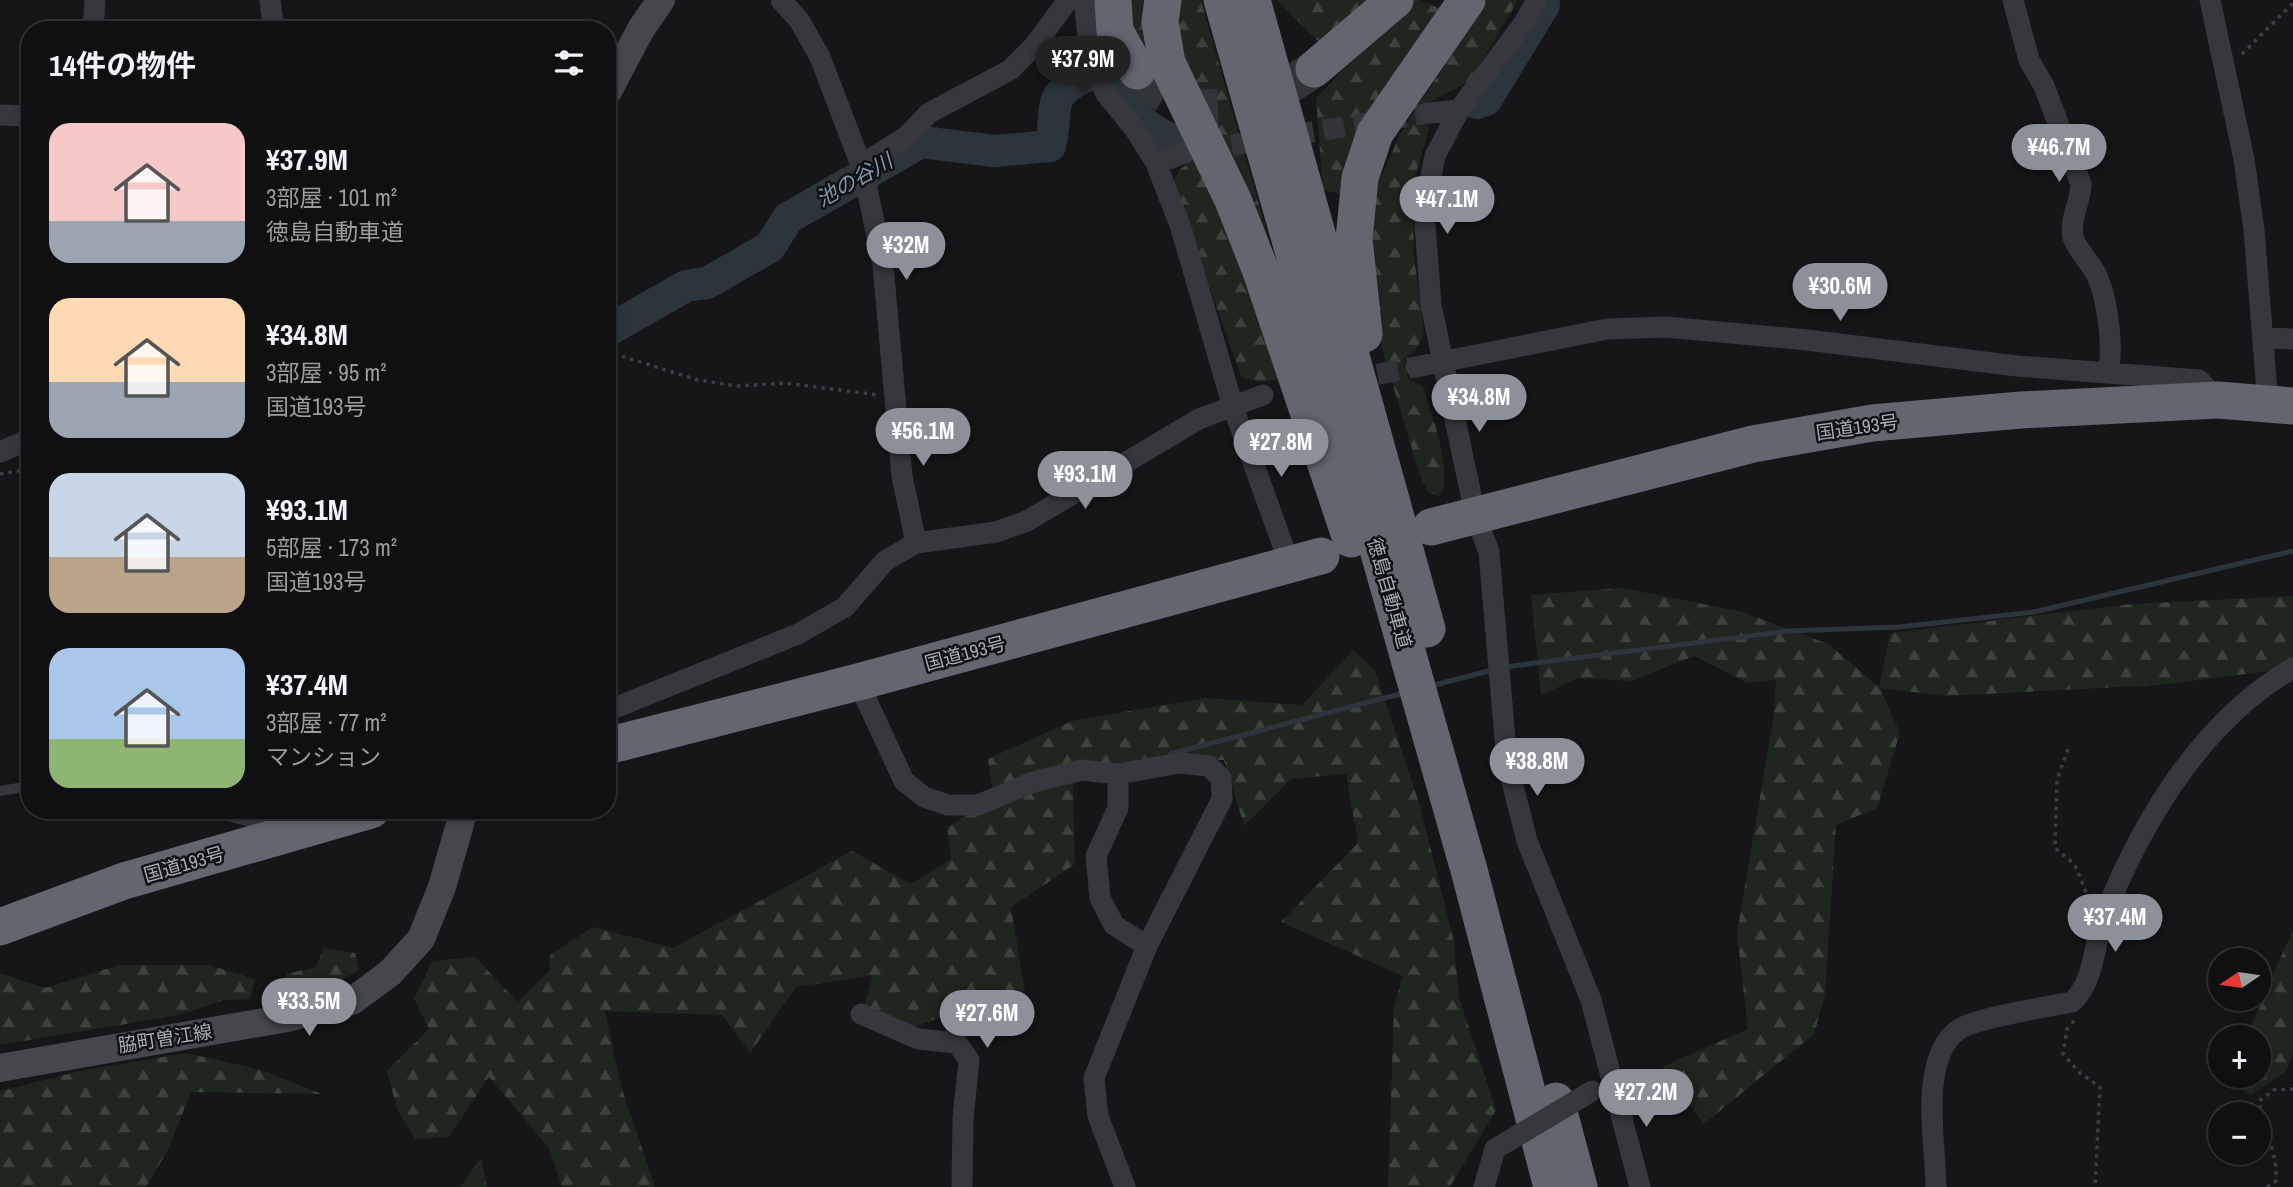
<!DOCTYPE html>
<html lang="ja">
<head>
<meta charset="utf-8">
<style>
  body { margin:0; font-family:"Archivo Narrow","Noto Sans JP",sans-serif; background:#19191b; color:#f1f3f6; height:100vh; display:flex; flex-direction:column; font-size:26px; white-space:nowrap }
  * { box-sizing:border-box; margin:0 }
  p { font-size:23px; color:#9c9d9f }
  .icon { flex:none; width:38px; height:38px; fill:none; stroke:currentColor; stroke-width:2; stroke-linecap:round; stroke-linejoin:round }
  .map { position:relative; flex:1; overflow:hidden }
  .drawer { position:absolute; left:21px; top:21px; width:595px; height:798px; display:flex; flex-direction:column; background:#101012; border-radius:28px; box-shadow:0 4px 10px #0003,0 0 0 2px #303032 }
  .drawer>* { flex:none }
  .needle { width:46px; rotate:257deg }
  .fabs { position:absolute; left:2208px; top:948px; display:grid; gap:14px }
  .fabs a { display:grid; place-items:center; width:63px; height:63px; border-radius:50%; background:#101012; box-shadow:0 4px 10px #0003,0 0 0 2px #303032; font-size:35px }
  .price { position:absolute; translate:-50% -60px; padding:0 16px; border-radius:24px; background:#8c9099; color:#fff; font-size:23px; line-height:46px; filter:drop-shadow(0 2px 4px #0008) }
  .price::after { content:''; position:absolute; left:50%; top:42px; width:21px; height:16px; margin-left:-10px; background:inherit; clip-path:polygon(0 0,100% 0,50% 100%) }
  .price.current { background:#222; color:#fff }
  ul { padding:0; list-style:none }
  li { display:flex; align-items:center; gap:21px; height:175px; padding:0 28px }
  li span { display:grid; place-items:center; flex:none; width:196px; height:140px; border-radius:21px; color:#555 }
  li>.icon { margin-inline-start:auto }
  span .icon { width:84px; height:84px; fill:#fffc; stroke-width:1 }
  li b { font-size:30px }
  h2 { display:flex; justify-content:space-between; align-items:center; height:84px; padding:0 28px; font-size:30px }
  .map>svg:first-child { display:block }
  .forest { fill:url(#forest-firs) }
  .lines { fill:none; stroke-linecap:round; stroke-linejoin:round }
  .stream { stroke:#2c353c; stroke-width:5 }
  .river { stroke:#2c353c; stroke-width:32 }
  .street-tunnel { stroke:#333438; stroke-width:21; stroke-dasharray:21 10; stroke-linecap:butt }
  .highway-tunnel { stroke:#333438; stroke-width:37; stroke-dasharray:37 18; stroke-linecap:butt }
  .path { stroke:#3d3f44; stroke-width:3.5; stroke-dasharray:3.5 5; stroke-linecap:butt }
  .lane { stroke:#37383d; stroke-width:10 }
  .street { stroke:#37383d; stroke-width:21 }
  .secondary { stroke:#45474d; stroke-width:28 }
  .highway { stroke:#63666e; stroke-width:37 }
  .street-bridge { stroke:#37383d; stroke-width:21 }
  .labels { text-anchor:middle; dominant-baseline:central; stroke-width:5; stroke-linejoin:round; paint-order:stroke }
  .street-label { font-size:19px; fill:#a8adb8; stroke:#111113 }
  .water-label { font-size:21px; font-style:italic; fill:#7f9bb3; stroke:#111113 }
</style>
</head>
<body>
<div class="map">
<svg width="2293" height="1187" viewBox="0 0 2293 1187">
  <defs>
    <pattern id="forest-firs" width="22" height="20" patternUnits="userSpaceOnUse" patternTransform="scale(1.75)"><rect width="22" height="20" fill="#1e261f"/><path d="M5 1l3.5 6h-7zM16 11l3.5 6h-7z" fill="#3c433d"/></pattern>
  </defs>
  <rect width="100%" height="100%" fill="#161618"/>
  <path class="forest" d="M1124,0H1146L1153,65L1137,52Z
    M1175,0H1201L1275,261L1185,82Z
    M1277,0H1366L1323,46Z
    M1411,0H1420L1445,11L1347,195L1323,190L1316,98Z
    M1487,0H1518L1470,81L1430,102L1424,120L1429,129L1412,187L1414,256L1424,334L1416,350L1404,359L1408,379L1423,386C1431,414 1454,471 1440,496L1428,492L1421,478L1384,356L1369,281L1371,200L1400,134Z
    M1193,161C1236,225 1256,306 1280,379L1263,382L1242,378L1172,183L1180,169Z
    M1622,588L1743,612L1828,644L1879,687L1890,633L2132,604L2293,596V668L2159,685L1947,696L1880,688L1900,733L1877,808L1836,825L1825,995L1814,1034L1704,1124L1662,1067L1748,1029L1737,933L1774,715L1776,680L1748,683L1694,656L1631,681L1578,678L1541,695L1531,595Z
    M1353,650L1375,671L1420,806L1454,941L1459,997L1496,1110L1450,1187H1388L1394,1006L1403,976L1281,922L1358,843L1346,774L1291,779L1244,826L1224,760L1139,759L1073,784L1075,864L1011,907L1025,991L896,1032L864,1007L873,975L796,987L750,1053L722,1015L605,1011L621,1086L655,1187H562L549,1148L489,1077L449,1137L415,1139L397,1109L387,1071L429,1029L414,999L432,961L475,957L518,1002L549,971L550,955L593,927L673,948L852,851L911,884L951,859L947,827L994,799L988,759L1072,721L1205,698L1302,705Z
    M2293,929V1054L2286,1071L2251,1095L2228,1081L2230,1076H2259V1038H2246Z
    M324,948L355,953L359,970L333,985L288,994L286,974L316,967Z
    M119,965H209L255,979L250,999L224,1000L180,1015L0,1045V973L45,988Z
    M186,1053L261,1070L322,1094L191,1092L168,1150L146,1187H0V1091L80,1071Z
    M481,1158L487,1187H460Z"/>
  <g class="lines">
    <path class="stream" d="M1505,667L1788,631L1899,627L2034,612L2293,551
      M1431,686L1496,669
      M1170,754L1404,693"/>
    <path class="river" d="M1118,94C1136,118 1150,132 1179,142
      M1477,103L1486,100L1544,5
      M607,331L686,286L707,283L770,247L788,218L921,142L995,151L1050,146C1060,106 1043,97 1086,76"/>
    <path class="street-tunnel" d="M1201,150L1429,113
      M1347,380L1416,367"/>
    <path class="highway-tunnel" d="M1137,71C1189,130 1258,109 1314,69"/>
    <path class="path" d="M2242,54L2293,3
      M607,348L624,357L698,380L737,386L785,383L878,395
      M0,474L30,469
      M2068,749L2057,780L2055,848L2075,865L2090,902
      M2074,1021L2067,1029L2063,1054L2080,1073L2100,1087L2095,1187
      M2267,1187L2276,1181C2278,1155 2264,1129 2259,1101L2274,1090L2293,1089"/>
    <path class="lane" d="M0,791L30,786
      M207,810L271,828"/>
    <path class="street" d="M270,0L274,30
      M781,0L799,20L820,57L863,170L883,265L902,476L916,543
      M1084,0L1090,56L1106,94L1136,131L1156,163L1181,228L1233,407L1290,565
      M1537,0L1524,23L1459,110L1435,156L1424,211L1431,305L1475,514L1489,552L1507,762L1527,841L1591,1000L1640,1187
      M2013,0L2029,60L2044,86L2081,184C2081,201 2069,220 2073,237C2077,250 2090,262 2096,274C2107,296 2114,348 2108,371
      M2210,0L2244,159L2254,230L2268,404
      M93,30L95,0
      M1429,113L1459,110
      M0,115L30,116
      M1156,163L1185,153
      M862,164L906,137L929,113L1010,70L1034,46L1068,0
      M2264,338L2293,339
      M1416,367L1607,329L1666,327L1807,340L2017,366L2199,380L2218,400
      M0,452L23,442L30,435
      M858,682L904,781L924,797L948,805H978L1033,782L1082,770L1118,774V808L1096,856L1100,898L1114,925L1147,946
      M607,711L798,634L845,607L885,561L916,543L996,532L1027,521L1199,419L1263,395
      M1118,774L1179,763L1209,766L1221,778L1222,799L1147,946L1094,1078L1098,1116L1125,1187
      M861,1014L918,1039L957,1043L969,1060L963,1118L962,1187
      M1484,1187L1495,1149
      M1936,1187C1936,1144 1917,1055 1961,1028C1981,1017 2046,1007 2072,1002C2096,980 2093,943 2105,914C2143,819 2203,720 2293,668"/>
    <path class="secondary" d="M607,93L641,29L661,0
      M0,1068L287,1018L352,1001L390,973L421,939L442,887L464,810"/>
    <path class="highway" d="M1113,0L1115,31L1137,71
      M1163,0L1160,22L1167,63L1233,200L1262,274L1351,539
      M1222,0L1469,870L1552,1187
      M1252,0L1427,629
      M1314,69L1395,0
      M1364,334L1354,239L1360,178L1375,133L1467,0
      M1431,527L1753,444L1872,423L2021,410L2218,400L2293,406
      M607,746L858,682L1321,556
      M0,927L124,881L371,810
      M1556,1101L1579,1187"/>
    <path class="street-bridge" d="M1495,1149L1592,1091"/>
  </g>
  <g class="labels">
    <g class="street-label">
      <text transform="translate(1857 427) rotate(-8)">国道193号</text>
      <text transform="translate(1390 593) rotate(74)">徳島自動車道</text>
      <text transform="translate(965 653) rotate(-15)">国道193号</text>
      <text transform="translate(184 864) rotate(-16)">国道193号</text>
      <text transform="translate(165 1038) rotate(-9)">脇町曽江線</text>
    </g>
    <g class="water-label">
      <text transform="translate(854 180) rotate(-30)">池の谷川</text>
    </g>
  </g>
</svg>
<div class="fabs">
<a><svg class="needle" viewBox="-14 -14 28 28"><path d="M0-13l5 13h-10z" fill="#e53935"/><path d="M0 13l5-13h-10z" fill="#9c9d9f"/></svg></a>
<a>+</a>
<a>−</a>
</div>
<b class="price current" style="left:1083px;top:96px">¥37.9M</b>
<b class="price" style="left:2059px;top:184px">¥46.7M</b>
<b class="price" style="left:1447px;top:236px">¥47.1M</b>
<b class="price" style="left:906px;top:282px">¥32M</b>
<b class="price" style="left:1840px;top:323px">¥30.6M</b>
<b class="price" style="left:1479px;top:434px">¥34.8M</b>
<b class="price" style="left:923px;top:468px">¥56.1M</b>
<b class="price" style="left:1281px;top:479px">¥27.8M</b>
<b class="price" style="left:1085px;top:511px">¥93.1M</b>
<b class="price" style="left:1537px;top:798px">¥38.8M</b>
<b class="price" style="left:2115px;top:954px">¥37.4M</b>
<b class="price" style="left:309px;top:1038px">¥33.5M</b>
<b class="price" style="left:987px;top:1050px">¥27.6M</b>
<b class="price" style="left:1646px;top:1129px">¥27.2M</b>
<section class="drawer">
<h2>14件の物件<svg class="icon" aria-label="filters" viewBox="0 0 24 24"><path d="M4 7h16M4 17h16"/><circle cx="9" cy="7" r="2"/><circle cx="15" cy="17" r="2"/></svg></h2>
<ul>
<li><span style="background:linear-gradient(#f6c9c9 70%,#9aa5b1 0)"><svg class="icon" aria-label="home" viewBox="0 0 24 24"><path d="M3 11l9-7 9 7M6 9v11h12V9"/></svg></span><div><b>¥37.9M</b><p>3部屋 · 101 m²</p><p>徳島自動車道</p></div></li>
<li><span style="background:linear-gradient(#ffd9b3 60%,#9aa5b1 0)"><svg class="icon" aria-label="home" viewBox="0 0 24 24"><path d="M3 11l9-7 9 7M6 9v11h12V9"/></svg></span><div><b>¥34.8M</b><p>3部屋 · 95 m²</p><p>国道193号</p></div></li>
<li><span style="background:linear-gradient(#c9d6e8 60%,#b9a48a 0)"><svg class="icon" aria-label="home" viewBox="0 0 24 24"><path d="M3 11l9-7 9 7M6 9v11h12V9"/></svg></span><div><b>¥93.1M</b><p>5部屋 · 173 m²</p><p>国道193号</p></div></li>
<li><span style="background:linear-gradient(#a9c7e8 65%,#8fb573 0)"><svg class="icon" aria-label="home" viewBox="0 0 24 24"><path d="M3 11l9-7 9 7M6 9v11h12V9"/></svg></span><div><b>¥37.4M</b><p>3部屋 · 77 m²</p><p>マンション</p></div></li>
</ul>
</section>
</div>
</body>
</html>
